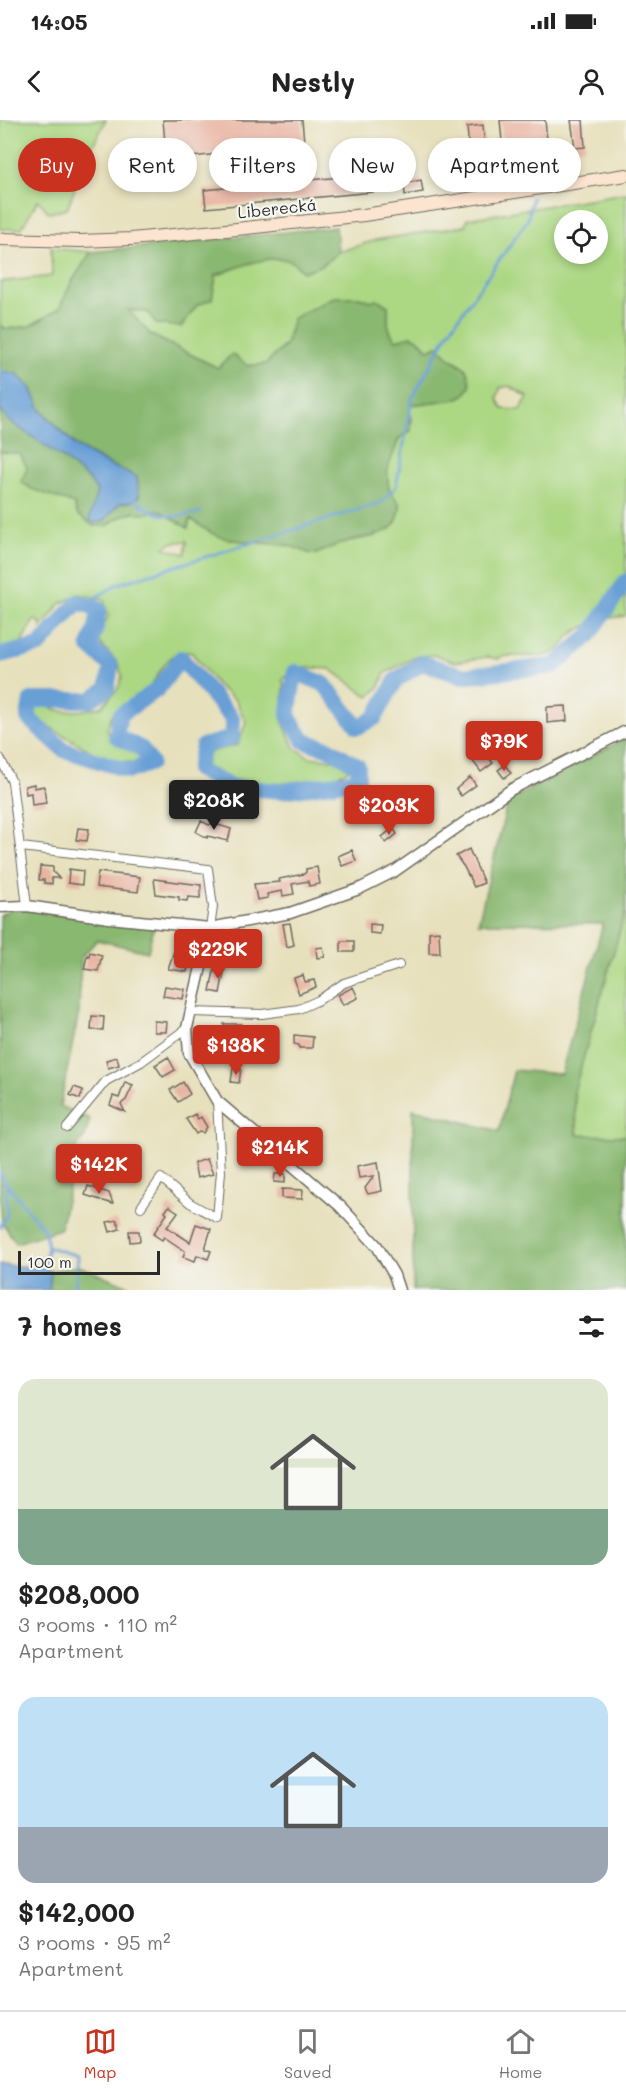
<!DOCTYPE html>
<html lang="en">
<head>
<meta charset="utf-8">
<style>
  body { margin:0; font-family:Mali,sans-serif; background:#f6f6f6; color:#222; height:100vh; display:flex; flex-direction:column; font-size:22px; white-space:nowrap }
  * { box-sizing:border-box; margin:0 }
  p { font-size:20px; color:#767676 }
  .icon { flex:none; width:33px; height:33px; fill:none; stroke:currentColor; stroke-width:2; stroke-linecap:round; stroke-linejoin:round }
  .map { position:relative; height:1170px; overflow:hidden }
  .panel { display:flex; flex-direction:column; background:#fff; flex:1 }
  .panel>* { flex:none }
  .hud { position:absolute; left:18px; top:18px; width:591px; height:54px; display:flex; gap:12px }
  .buttons { position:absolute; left:554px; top:90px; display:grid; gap:12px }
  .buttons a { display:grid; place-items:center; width:54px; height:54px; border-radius:50%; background:#fff; box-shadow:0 3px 9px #0003; font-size:30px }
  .scale { position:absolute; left:18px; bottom:15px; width:142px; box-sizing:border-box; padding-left:6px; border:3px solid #2b2b2b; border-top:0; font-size:16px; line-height:21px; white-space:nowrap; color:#2b2b2b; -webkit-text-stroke:4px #f6f6f2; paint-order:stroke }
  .price { position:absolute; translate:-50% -51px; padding:0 14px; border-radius:6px; background:#c8321e; color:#fff; font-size:20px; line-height:39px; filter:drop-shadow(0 2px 3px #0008) }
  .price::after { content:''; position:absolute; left:50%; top:36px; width:18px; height:14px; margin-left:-9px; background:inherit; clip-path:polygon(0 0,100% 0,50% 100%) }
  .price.active { background:#222; color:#fff }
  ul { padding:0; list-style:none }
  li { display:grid; align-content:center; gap:12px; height:318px; padding:0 18px }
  li span { display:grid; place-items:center; height:186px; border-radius:18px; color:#555 }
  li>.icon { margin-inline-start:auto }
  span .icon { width:108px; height:108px; fill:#fffc; stroke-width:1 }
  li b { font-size:26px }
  h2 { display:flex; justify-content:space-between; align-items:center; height:72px; padding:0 18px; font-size:26px }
  .tag { padding:0 21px; border-radius:27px; background:#fff; box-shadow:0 3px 9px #0003; font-size:21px; line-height:54px }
  .tag.active { background:#c8321e; color:#fff }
  .status { display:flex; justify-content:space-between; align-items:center; height:42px; padding:0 30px; background:#fff; direction:ltr }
  .status svg { height:16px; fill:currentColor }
  header { display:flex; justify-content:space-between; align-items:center; height:78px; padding:0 18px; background:#fff; font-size:27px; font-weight:800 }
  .tab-bar { display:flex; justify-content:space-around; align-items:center; height:84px; border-top:2px solid #e0e0e0; background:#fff; font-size:16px; color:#767676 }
  .tab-bar a { display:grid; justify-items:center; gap:3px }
  .tab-bar .active { color:#c8321e }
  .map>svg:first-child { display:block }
  .green { fill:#acd783; stroke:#6c8157; stroke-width:1.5; fill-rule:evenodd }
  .forest { fill:#89b871; stroke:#5a724e; stroke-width:1.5 }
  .water { fill:#679fd5; stroke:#496580; stroke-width:1.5 }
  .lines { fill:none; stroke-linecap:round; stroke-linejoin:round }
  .stream { stroke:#679fd5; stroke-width:3 }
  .river { stroke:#679fd5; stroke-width:16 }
  .building { fill:#e9b4a2 }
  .minor-casing { stroke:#6d6a5e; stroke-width:10 }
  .tertiary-casing { stroke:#6d6a5e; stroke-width:13 }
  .secondary-casing { stroke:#6d6a5e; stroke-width:14 }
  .minor { stroke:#fff; stroke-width:8 }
  .tertiary { stroke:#fff; stroke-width:10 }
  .secondary { stroke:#fce5d0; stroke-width:12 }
  .labels { text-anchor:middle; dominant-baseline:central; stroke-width:4.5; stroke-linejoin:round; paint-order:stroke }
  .street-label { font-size:16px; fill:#2b2b2b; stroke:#f6f6f2 }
</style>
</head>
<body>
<div class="status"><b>14:05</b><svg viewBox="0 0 49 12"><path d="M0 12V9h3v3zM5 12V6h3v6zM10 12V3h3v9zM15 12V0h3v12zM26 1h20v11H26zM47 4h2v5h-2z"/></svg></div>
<header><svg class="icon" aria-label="back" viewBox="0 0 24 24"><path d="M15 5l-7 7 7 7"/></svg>Nestly<svg class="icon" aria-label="person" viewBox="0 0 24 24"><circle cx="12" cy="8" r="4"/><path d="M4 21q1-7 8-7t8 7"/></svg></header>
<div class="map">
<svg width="626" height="1170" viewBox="0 0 626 1170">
  <rect width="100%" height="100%" fill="#f6f6f2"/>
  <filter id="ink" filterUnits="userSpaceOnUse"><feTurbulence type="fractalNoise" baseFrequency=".0167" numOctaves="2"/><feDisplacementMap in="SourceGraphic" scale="12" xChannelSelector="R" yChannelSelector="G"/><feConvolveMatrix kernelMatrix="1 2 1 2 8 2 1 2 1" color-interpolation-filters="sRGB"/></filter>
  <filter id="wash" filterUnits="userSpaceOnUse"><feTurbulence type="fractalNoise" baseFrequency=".008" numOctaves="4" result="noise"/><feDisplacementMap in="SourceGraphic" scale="24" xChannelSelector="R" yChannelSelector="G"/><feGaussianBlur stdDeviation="1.35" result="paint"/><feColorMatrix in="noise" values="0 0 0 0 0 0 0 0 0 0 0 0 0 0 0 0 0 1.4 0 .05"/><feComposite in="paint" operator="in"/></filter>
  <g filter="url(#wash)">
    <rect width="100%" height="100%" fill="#e7e0bc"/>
    <path class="green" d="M0,0H106L84,43L67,89L49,93L38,80L21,109H0Z
      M626,73V496C608,497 589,503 573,513C564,519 565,529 550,534C536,539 515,534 499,537V539L487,537L455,542L435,535L417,536L385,553L380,566L369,577L330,549L294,547L282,561L284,563L282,600L294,627L309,637L334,640L351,649L332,658L249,667L200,644V640L213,631L238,625L246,602L236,581L217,565L192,533C166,524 158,563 142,576C122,591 114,579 107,610L114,622L143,637L139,643L106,640L39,601L33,587L36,583L61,591H79L101,587L118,569L122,556L118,543L96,519L108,497L104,479L78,474L60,484L41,508L40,502L34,500L21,523L4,530L0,527V318L28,316L107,406C128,388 135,396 159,390L188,408L190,399L240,421L293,426L310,434L349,421L376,416L400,384C396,380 391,374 389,368C382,345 398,319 412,301L409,294L410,285L456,279L464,275L470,267C467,237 453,242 430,231C423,227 419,220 411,216L396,220C386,210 388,200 388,186L359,177L293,198L286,224L266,244L218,248L151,215L127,190L148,192L181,207L197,185L212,179L216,156C235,148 272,132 292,142C296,144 300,149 303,152L322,145L338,132L376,120L465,106L467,99ZM564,100H597V134H564ZM509,266L528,277L520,290L503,289L497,279L500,268ZM187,421L185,434L164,428L170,423Z
      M51,128L91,132L71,163L60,189L30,206L8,209L0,206V162L52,156Z
      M626,789V1016H578L574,971Z"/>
    <path class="forest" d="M336,107L338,132L322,145L303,152C300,149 296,144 292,142C272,132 235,148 216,155L212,179L197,185L181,207L156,204L148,192L128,190L151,215L218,248L232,234L248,246L266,244L286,224L293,198L334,177H359L370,181L377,179L388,186C388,199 386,210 396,220L411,216L418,219L429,230L437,226C441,229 444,232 448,236C463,251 468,240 470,267L464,275L456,279L410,285L411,311L399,318L387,351L389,370L400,384C400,416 376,414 352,420C340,423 327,429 316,434C307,434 301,429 293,427C269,420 242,425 218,416C207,412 200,404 190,399L188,408L159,390L144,394L133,392L117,398L107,406H93L77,394L74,384L32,369L21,362L27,348L20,334L0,332V289L8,300L63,338L89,360L97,371L104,401L120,383L131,382L139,377L128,352L110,345L76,326L41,290L31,268L4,252L0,256V206L8,209L30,206L59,189L71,163L91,132Z
      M626,618V789L574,971L577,1015L626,1016V1170H413V989L499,1011L514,950L561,954L603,804L478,803L508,681Z
      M13,788L154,805L148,832L97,820L81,838L79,892L60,986L90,999L85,1017L78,1025L60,1109L16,1123L2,1102L0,1080V795Z
      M79,1146L139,1170H49L51,1151Z"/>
    <path class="water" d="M4,252L16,253L31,268L41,290L76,326L110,345L137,357L139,377L131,382L120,383L104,401L94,403L89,400L97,371L89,360L63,338L8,300L0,289V256Z
      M0,1145L43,1147L51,1151L49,1170H0Z"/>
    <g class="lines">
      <path class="stream" d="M0,249L6,255
        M131,377C156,397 170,400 201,392
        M85,484L118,464L380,383L396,367L412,279L448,213L528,99L532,78
        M0,1053L6,1063L45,1111L48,1127L78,1136L75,1170
        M0,1107L7,1096L6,1063
        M43,1150L48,1127"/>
      <path class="river" d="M0,535L39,526L78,482L99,489L96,508L89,526L111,546L107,569L90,580H31L28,598L64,630L130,651L151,643L142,629L116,616L120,595L158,569L181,538L233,600L232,618L203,626L198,650L231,667L282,671L358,660V646L330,629L304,621L288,596L295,552L324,564L358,607L375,598L396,560L422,543L463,556L554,546L589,516L626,461"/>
    </g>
    <g id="blocks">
      <path class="building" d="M163,0H302L304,22L218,30V34L183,38V33L166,35Z
        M500,0H545L549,40L555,39L557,52L524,56L521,30L503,32Z
        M571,0H583L585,27L575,28Z
        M483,5L486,40L470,42L467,7Z
        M372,54L373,72L206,88L204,70Z
        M421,60L423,72L405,75L404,63Z
        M566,586L567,601L547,603V587Z
        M484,631L493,643L481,652L472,640Z
        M505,645L511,653L504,658L498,650Z
        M470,657L476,665L461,676L456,669Z
        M34,664V668L44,666L46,683L32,685L31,673L26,674L25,666Z
        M423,681L431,690L417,701L409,692Z
        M218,700V705L231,709L228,721L208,716L207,718L196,712L201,701L209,705Z
        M78,708L89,709L87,721L76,720Z
        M393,708L397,714L386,723L382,717Z
        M469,729L484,763L474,767L464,747L456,736Z
        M352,730L356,741L342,746L338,736Z
        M40,746L53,747V752L59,758H52V764L44,763V760H39Z
        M317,747L320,764L309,766L308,761L292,764L294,774L283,776L282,771L267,774L268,778L257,780L254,764L280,762L279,759L304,754L306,752V749Z
        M69,749L83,751L82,765L68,763Z
        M98,752L140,757L138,772L96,767Z
        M154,759L201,765L200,778L188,777L187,781L179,780V777L156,774Z
        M290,803L294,825L287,827L283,804Z
        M370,804L381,805L380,814L370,813Z
        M439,811L440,833H429V812Z
        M341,821H354V832H341Z
        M323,827L325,837L317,838L316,828Z
        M174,831L190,834L187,852L168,849Z
        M90,832L102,835L98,851L84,849L87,835L89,836Z
        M215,846L225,848L220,873L210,871Z
        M303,855L305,862L314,860L316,867L299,874L294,858Z
        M165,866L185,869L183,879L163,876Z
        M353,867L358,878L343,885L338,875Z
        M92,896L104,897L103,910H91Z
        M154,901L167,902L166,912H154Z
        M224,904H242V917H224Z
        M294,915L313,917L312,928H299V925L294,924Z
        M117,937L119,945L108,948L106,940Z
        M168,937L175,950L163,957L155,945Z
        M233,948L241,949L239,963L231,962Z
        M125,962L133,965L126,980L121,984L125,992L110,985L113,976L119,978Z
        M183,962L190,974L178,982L170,970Z
        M74,967L83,970L80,979L70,975Z
        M195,994L198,999L201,997L207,1007L203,1013L199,1012L196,1014L186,999Z
        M239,1024L251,1025L250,1039L239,1038Z
        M99,1032L110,1036L107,1045L96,1041Z
        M207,1039L213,1054L197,1058L194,1043Z
        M378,1042L382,1071L368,1074L365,1068L374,1056L359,1058L357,1046Z
        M106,1047L129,1053L127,1060L104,1053Z
        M275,1054H285V1063L274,1062Z
        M88,1066L109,1073L113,1084L85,1075Z
        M282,1069L303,1070L302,1079L282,1078Z
        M169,1086L178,1092L167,1107L190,1122L196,1104L211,1109L205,1129L211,1131L208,1139L197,1135L195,1141L183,1137L185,1131L164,1117L162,1120L153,1114L167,1094L165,1092Z
        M117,1100L120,1109L110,1112L107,1102Z
        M129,1111H139L140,1121L130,1122Z"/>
    </g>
  </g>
  <g filter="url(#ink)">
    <use href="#blocks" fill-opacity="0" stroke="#6d6a5e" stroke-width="1.5"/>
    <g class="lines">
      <g class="minor-casing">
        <path id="minor" d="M0,638L12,662L27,786
          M21,727L208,749L213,787L210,808
          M190,892L262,894L299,889L319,880L344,863L399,845
          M67,1008L106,961L141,942L187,908
          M141,1087L161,1058L190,1083L217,1098L221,1052L217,981"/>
      </g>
      <g class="tertiary-casing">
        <path id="tertiary" d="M0,787L27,786L109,798L210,808
          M399,1170L394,1155L377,1126L340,1086L217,981L189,933L187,908L210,808L290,793L359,769L395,751L512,669L626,611"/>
      </g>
      <g class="secondary-casing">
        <path id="secondary" d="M0,119L81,121L131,119L237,109L364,95L626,55"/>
      </g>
      <use href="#minor" class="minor"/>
      <use href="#tertiary" class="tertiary"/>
      <use href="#secondary" class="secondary"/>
    </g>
  </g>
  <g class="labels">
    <g class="street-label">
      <text transform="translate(277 88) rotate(-6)">Liberecká</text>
    </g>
  </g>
</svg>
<div class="buttons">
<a><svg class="icon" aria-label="locate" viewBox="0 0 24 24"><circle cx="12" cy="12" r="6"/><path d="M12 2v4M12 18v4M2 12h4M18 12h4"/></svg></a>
</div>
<div class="scale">100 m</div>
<b class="price" style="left:504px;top:652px">$79K</b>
<b class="price active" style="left:214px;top:711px">$208K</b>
<b class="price" style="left:389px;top:716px">$203K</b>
<b class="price" style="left:218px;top:860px">$229K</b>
<b class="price" style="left:236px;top:956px">$138K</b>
<b class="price" style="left:280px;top:1058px">$214K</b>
<b class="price" style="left:99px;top:1075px">$142K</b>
<div class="hud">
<a class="tag active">Buy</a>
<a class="tag">Rent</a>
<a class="tag">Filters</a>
<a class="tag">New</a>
<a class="tag">Apartment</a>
</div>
</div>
<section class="panel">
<h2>7 homes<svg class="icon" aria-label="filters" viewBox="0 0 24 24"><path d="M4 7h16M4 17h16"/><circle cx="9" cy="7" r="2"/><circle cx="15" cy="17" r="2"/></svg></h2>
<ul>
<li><span style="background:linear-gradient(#dfe7d0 70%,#7fa58c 0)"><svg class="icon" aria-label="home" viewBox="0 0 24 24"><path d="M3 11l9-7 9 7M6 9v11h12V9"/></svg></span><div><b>$208,000</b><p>3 rooms · 110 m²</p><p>Apartment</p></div></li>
<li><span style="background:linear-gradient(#bfe0f5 70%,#9aa5b1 0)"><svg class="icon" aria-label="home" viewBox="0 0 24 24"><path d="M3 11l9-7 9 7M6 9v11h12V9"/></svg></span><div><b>$142,000</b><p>3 rooms · 95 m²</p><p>Apartment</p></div></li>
</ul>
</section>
<nav class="tab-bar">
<a class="active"><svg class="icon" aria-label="map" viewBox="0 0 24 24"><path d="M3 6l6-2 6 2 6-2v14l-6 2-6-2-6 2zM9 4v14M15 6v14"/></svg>Map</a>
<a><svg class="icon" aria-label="saved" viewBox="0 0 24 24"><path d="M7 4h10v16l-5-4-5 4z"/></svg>Saved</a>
<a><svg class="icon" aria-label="home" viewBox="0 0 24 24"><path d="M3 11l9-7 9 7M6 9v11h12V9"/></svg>Home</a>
</nav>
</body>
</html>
